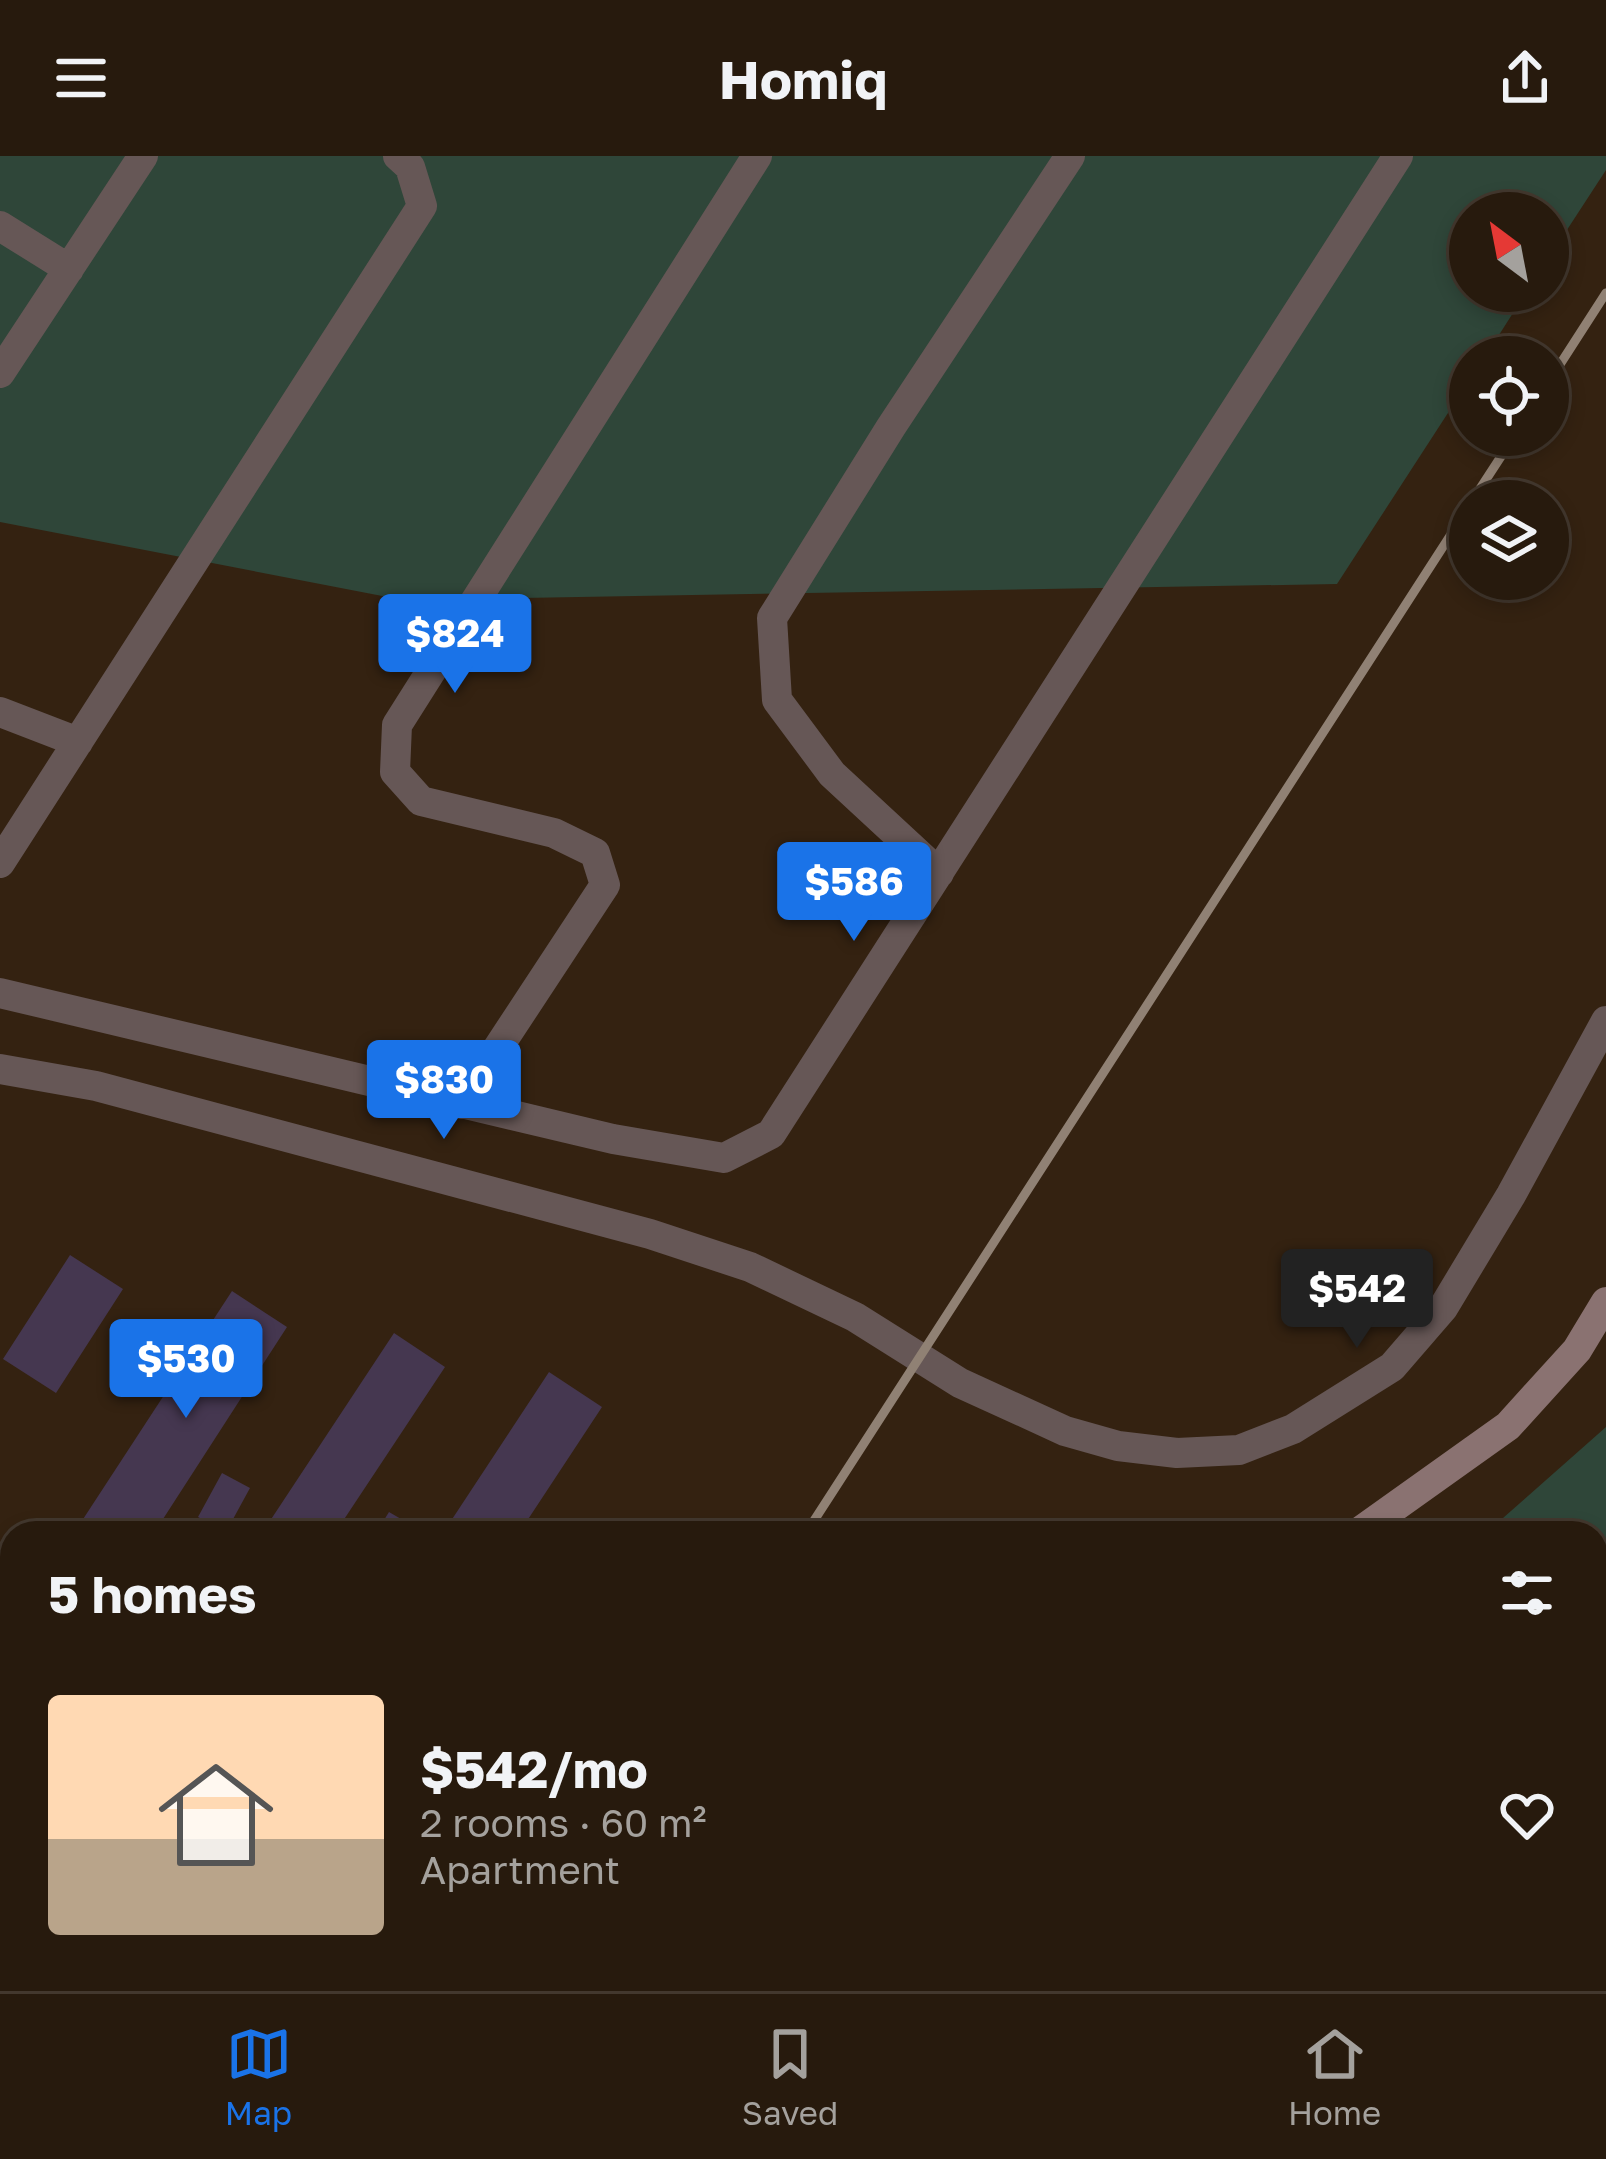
<!DOCTYPE html>
<html lang="en">
<head>
<meta charset="utf-8">
<style>
  body { margin:0; font-family:"Golos Text",sans-serif; background:#33271b; color:#f1f3f6; height:100vh; display:flex; flex-direction:column; font-size:45px; white-space:nowrap }
  * { box-sizing:border-box; margin:0 }
  p { font-size:39px; color:#a4a19d }
  .icon { flex:none; width:66px; height:66px; fill:none; stroke:currentColor; stroke-width:2; stroke-linecap:round; stroke-linejoin:round }
  .map { position:relative; flex:1; overflow:hidden }
  .panel { position:absolute; left:0px; top:1365px; width:1608px; height:471px; display:flex; flex-direction:column; background:#271a0d; border-radius:36px 36px 0 0; box-shadow:0 6px 18px #0003,0 0 0 3px #43382e }
  .panel>* { flex:none }
  .needle { width:78px; rotate:328deg }
  .controls { position:absolute; left:1449px; top:36px; display:grid; gap:24px }
  .controls a { display:grid; place-items:center; width:120px; height:120px; border-radius:50%; background:#271a0d; box-shadow:0 6px 18px #0003,0 0 0 3px #43382e; font-size:60px }
  .price { position:absolute; translate:-50% -102px; padding:0 27px; border-radius:12px; background:#1a73e8; color:#fff; font-size:39px; line-height:78px; filter:drop-shadow(0 3px 6px #0008) }
  .price::after { content:''; position:absolute; left:50%; top:72px; width:36px; height:27px; margin-left:-18px; background:inherit; clip-path:polygon(0 0,100% 0,50% 100%) }
  .price.selected { background:#222; color:#fff }
  ul { padding:0; list-style:none }
  li { display:flex; align-items:center; gap:36px; height:300px; padding:0 48px }
  li span { display:grid; place-items:center; flex:none; width:336px; height:240px; border-radius:12px; color:#555 }
  li>.icon { margin-inline-start:auto }
  span .icon { width:144px; height:144px; fill:#fffc; stroke-width:1 }
  li b { font-size:51px }
  h2 { display:flex; justify-content:space-between; align-items:center; height:144px; padding:0 48px; font-size:51px }
  header { display:flex; justify-content:space-between; align-items:center; height:156px; padding:0 48px; background:#271a0d; font-size:54px; font-weight:700 }
  .tabs { display:flex; justify-content:space-around; align-items:center; height:168px; border-top:3px solid #43382e; background:#271a0d; font-size:33px; color:#a4a19d }
  .tabs a { display:grid; justify-items:center; gap:6px }
  .tabs .selected { color:#1a73e8 }
  .map>svg:first-child { display:block }
  .green { fill:#2f4639 }
  .building { fill:#453750 }
  .lines { fill:none; stroke-linecap:round; stroke-linejoin:round }
  .street { stroke:#665756; stroke-width:30 }
  .secondary { stroke:#8a7271; stroke-width:30 }
  .rail { stroke:#908174; stroke-width:9 }
</style>
</head>
<body>
<header><svg class="icon" aria-label="menu" viewBox="0 0 24 24"><path d="M4 6h16M4 12h16M4 18h16"/></svg>Homiq<svg class="icon" aria-label="share" viewBox="0 0 24 24"><path d="M12 15V3M7 8l5-5 5 5M5 13v7h14v-7"/></svg></header>
<div class="map">
<svg width="1606" height="1835" viewBox="0 0 1606 1835">
  <rect width="100%" height="100%" fill="#342211"/>
  <path class="green" d="M0,0H1606V14L1548,103V57H1470V135H1527L1485,201H1470V223L1337,428L403,444L0,366Z
    M1606,1271V1835H1022L1032,1824H1596V1377H1486Z"/>
  <path class="building" d="M70,1099L123,1133L56,1237L3,1203Z
    M232,1135L287,1171L154,1377H74Z
    M394,1177L445,1211L335,1377H262Z
    M549,1216L602,1251L519,1377H443Z
    M222,1317L250,1332L226,1376L198,1361Z
    M389,1356L413,1370L408,1377H376Z
    M12,1473V1548L0,1540V1491Z
    M0,1566L12,1574V1590L0,1609Z
    M12,1761V1824H51L44,1835H0V1780Z
    M151,1824H246L239,1835H144Z"/>
  <g class="lines">
    <path class="street" d="M0,70L69,113
      M0,217L143,0
      M0,556L78,586
      M0,707L422,50L410,11L398,0
      M939,717L832,618L777,544L772,462L891,271L1070,0
      M0,837L613,983L724,1002L771,978L1398,0
      M0,913L96,930L650,1078L750,1111L855,1161L960,1227L1065,1275L1118,1290L1177,1297L1239,1294L1293,1273L1392,1211L1443,1152L1511,1039L1606,865
      M461,948L605,729L595,697L554,677L421,645L395,616L397,569L757,0"/>
    <path class="secondary" d="M1358,1377L1508,1270L1577,1194L1606,1146
      M910,1835L920,1824"/>
    <path class="rail" d="M1548,227L1606,137
      M1472,345L1515,279
      M806,1377L1470,349
      M510,1835L517,1824"/>
  </g>
</svg>
<div class="controls">
<a><svg class="needle" viewBox="-14 -14 28 28"><path d="M0-13l5 13h-10z" fill="#e53935"/><path d="M0 13l5-13h-10z" fill="#a4a19d"/></svg></a>
<a><svg class="icon" aria-label="locate" viewBox="0 0 24 24"><circle cx="12" cy="12" r="6"/><path d="M12 2v4M12 18v4M2 12h4M18 12h4"/></svg></a>
<a><svg class="icon" aria-label="layers" viewBox="0 0 24 24"><path d="M12 4l9 5-9 5-9-5zM3 14l9 5 9-5"/></svg></a>
</div>
<b class="price" style="left:455px;top:540px">$824</b>
<b class="price" style="left:854px;top:788px">$586</b>
<b class="price" style="left:444px;top:986px">$830</b>
<b class="price selected" style="left:1357px;top:1195px">$542</b>
<b class="price" style="left:186px;top:1265px">$530</b>
<section class="panel">
<h2>5 homes<svg class="icon" aria-label="filters" viewBox="0 0 24 24"><path d="M4 7h16M4 17h16"/><circle cx="9" cy="7" r="2"/><circle cx="15" cy="17" r="2"/></svg></h2>
<ul>
<li><span style="background:linear-gradient(#ffd9b3 60%,#b9a48a 0)"><svg class="icon" aria-label="home" viewBox="0 0 24 24"><path d="M3 11l9-7 9 7M6 9v11h12V9"/></svg></span><div><b>$542/mo</b><p>2 rooms · 60 m²</p><p>Apartment</p></div><svg class="icon" aria-label="heart" viewBox="0 0 24 24"><path d="M12 20l-8-8c-3-5 5-10 8-4 3-6 11-1 8 4z"/></svg></li>
</ul>
</section>
</div>
<nav class="tabs">
<a class="selected"><svg class="icon" aria-label="map" viewBox="0 0 24 24"><path d="M3 6l6-2 6 2 6-2v14l-6 2-6-2-6 2zM9 4v14M15 6v14"/></svg>Map</a>
<a><svg class="icon" aria-label="saved" viewBox="0 0 24 24"><path d="M7 4h10v16l-5-4-5 4z"/></svg>Saved</a>
<a><svg class="icon" aria-label="home" viewBox="0 0 24 24"><path d="M3 11l9-7 9 7M6 9v11h12V9"/></svg>Home</a>
</nav>
</body>
</html>
